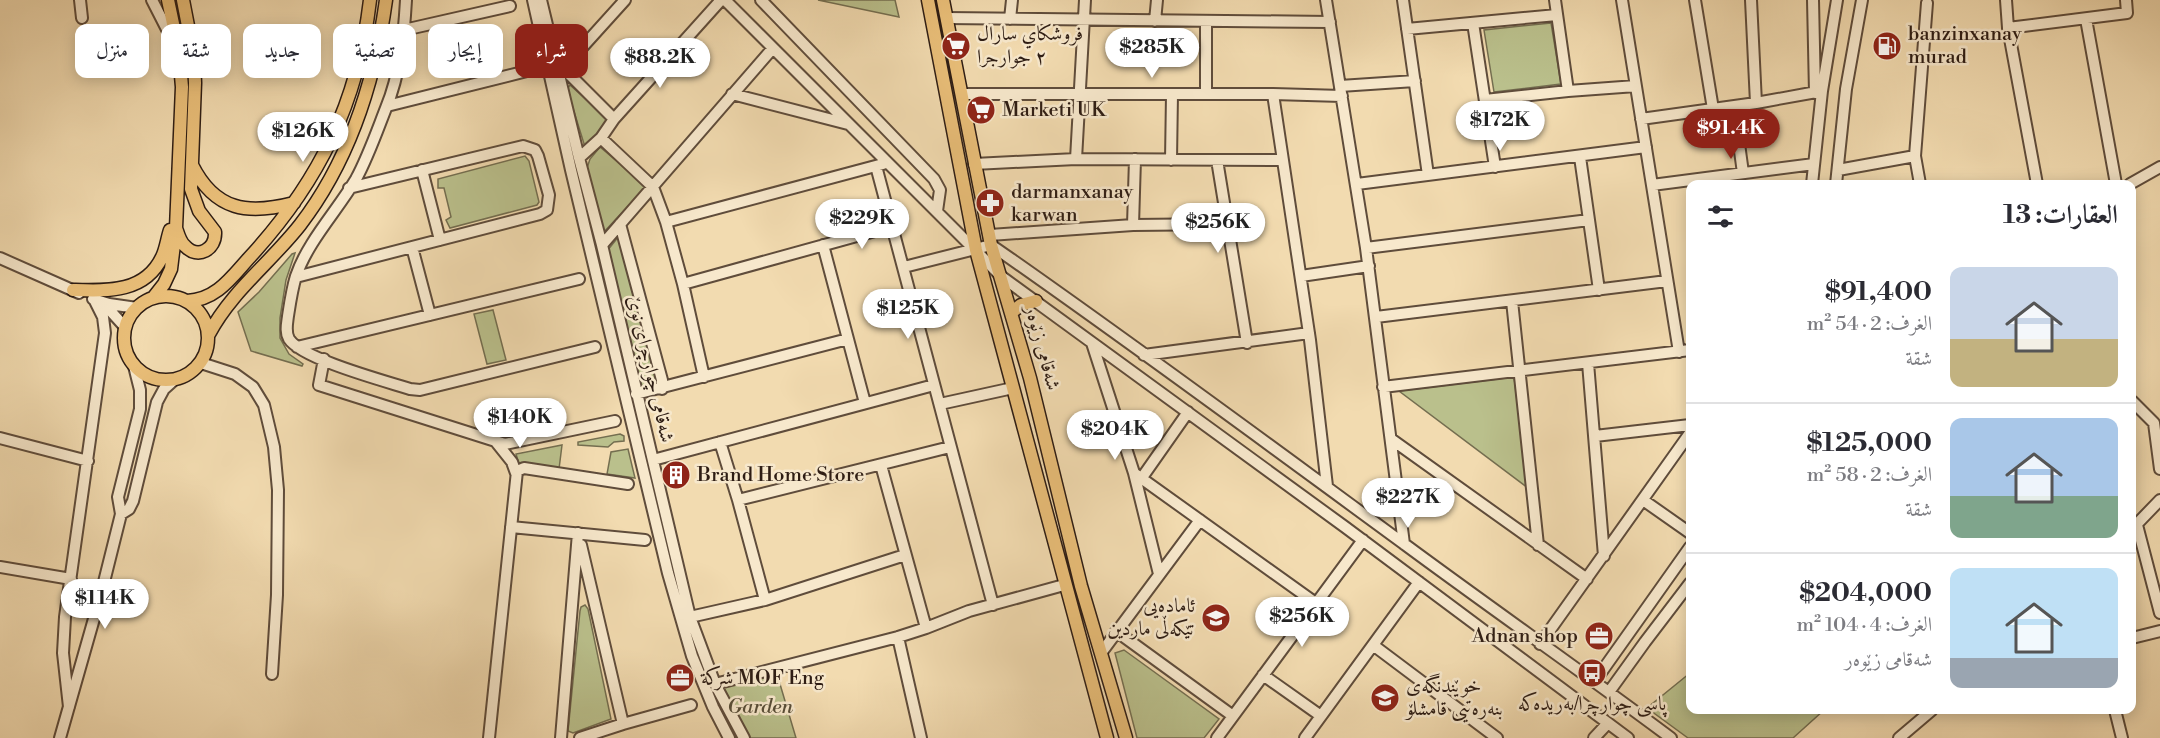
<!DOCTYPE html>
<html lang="ar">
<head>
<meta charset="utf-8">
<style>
  body { margin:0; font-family:"Libre Bodoni",Amiri,serif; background:#f7f7f7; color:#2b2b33; direction:rtl; height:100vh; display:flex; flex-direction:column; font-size:22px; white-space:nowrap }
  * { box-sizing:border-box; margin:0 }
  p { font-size:20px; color:#7c7c81 }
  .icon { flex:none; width:33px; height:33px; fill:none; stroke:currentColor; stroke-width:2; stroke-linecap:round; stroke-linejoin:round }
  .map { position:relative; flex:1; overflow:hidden; direction:ltr }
  .sheet { position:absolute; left:1686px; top:180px; width:450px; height:534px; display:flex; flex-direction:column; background:#fff; border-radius:12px; box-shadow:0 3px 15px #0003; direction:rtl }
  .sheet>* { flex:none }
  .guide { position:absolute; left:18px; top:24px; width:570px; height:54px; direction:rtl; display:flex; gap:12px }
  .price { position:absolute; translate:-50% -51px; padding:0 14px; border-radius:21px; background:#fff; color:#222; font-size:20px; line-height:39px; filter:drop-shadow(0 2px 3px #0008) }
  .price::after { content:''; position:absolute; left:50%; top:36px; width:18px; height:14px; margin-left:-9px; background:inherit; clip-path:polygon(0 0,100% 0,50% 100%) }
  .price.active { background:#8f2418; color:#fff }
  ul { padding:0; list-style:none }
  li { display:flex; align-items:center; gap:18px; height:150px; padding:0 18px }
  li+li { border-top:2px solid #e1e1e2 }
  li span { display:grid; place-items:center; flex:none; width:168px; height:120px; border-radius:12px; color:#555 }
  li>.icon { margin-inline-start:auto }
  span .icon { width:72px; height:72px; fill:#fffc; stroke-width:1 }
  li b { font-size:26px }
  h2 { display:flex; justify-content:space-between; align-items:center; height:72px; padding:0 18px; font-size:26px }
  .pill { padding:0 21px; border-radius:12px; background:#fff; box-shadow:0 3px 15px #0003; font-size:21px; line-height:54px }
  .pill.active { background:#8f2418; color:#fff }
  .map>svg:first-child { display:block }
  .green { fill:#bac08c; stroke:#746e50; stroke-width:1.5 }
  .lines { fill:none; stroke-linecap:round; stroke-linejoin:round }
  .minor-casing { stroke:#5f4c3b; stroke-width:14 }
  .major-casing { stroke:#2e1d14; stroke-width:15 }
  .minor { stroke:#f7e8cc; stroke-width:10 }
  .major { stroke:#e9be78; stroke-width:12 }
  .labels { text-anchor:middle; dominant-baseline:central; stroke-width:5; stroke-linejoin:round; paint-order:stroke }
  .poi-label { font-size:20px; fill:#2e1d14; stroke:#f7e8cc; text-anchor:start }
  .street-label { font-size:20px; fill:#2e1d14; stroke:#f7e8cc }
  .park-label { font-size:20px; font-style:italic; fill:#584e38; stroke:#f7e8cc }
</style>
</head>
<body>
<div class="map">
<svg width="2160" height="738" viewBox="0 0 2160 738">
  <rect width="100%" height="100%" fill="#f2dbb0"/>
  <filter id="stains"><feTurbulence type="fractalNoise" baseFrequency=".00333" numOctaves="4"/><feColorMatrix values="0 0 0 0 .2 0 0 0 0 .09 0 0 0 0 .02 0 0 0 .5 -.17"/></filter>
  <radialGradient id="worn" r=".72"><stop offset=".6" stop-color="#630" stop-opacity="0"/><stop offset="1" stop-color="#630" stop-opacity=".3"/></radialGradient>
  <path class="green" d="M818,0H895L899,17Z
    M1551,23L1561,84L1494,92L1484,30Z
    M570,85L607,118L603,127L585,147L567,89Z
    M600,147L645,185L644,189L603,233L587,168L590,159Z
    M525,156L529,161L539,202L537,205L450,228L446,220L451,217L444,188H438V179Z
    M619,236L658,383L641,386L607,251Z
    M295,253L286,280L280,318V338L289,354L303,364L302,366L251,351L238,312L259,292L292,254Z
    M493,310L506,360L487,364L474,314Z
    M1514,377L1528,488L1399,391Z
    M620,434L624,436V441L614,442L608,447L578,445V442Z
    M562,445L559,469L519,464L516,454Z
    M628,449L635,478L607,474L611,452Z
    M585,605L588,609L611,719L573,733L568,731L580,611L581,607Z
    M1124,650L1219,719L1204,738H1137L1115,653Z
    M1690,673V710H1824L1793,738H1688L1647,708Z
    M777,674L796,738H747L722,688Z"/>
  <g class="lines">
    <g class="minor-casing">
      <path id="minor" d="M80,0L82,18
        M152,0L175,45
        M406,0C404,36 400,74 386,108C377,131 368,157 356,179C337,211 308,241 296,276C292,289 290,303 288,316C287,324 285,332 289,339C302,359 385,381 410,389L420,390L595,347
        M533,0L571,170L668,573L692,656L713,707L729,738
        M541,0L579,158L602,245L690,617L715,684L744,738
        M725,0L1002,277L1345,527L1628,738
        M761,0L934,179L940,190L937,211
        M1326,0L1366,248L1404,544
        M1403,0L1428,175
        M1555,0L1568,91
        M1622,0L1679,352
        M1695,0L1713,109
        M1751,0L1756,103
        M1813,0L1815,93
        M2006,0L2008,28L2037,184
        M946,18L1330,22
        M1010,19L1012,0
        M2086,19L2116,184
        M1155,21L1157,0
        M1473,23L1495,167
        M2008,28L2127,13L2126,0
        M1407,29L1557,15
        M404,30L510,6
        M564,69L614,119
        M559,73L625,0
        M1340,86L1415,81
        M732,94L848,124
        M961,94H1273L1342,96
        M1206,94V22
        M1273,94L1310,340L1327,486
        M1485,100L1568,91L1636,86
        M387,106L527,71
        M1734,107L1743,173
        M1641,119L1756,103L1822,91
        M601,138L653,187L666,222L683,284L704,377
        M1580,157L1599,290
        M579,158L601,138L614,119L721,0
        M1076,159L1085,0
        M1171,160L1172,94
        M1217,160L1247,343
        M974,164L1076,159L1283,160
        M876,166L993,605
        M422,170L440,240
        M1838,170L1915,156
        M1357,184L1646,147
        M1812,184L1822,91L1837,0
        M1836,184L1846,89L1862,0
        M1920,184L1915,156L1927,3
        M2130,184L2160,167
        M1652,185L1814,164
        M666,222L883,164
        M620,224L662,380V389
        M1133,225L1135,159
        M990,235L1133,225L1227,224
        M602,245L773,48
        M823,245L865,403
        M412,247L430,315
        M1366,248L1589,220
        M0,258L79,293
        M904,267L991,245C1132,343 1269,445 1407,546C1495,611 1584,673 1671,738
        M1301,276L1369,266
        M296,277L540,214L547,210L549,195L538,156L535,150L523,146L349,188
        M683,284L893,226
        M93,299L109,304L137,308
        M1512,301L1538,545
        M105,305L125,327
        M1376,317L1667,281
        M1092,343L1134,473L1159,574
        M297,347L579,279
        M1144,355L1309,333
        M324,359L319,385L505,444L615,421
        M201,363L235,374L253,387L264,405L274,447L278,490L277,595L272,674
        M1588,363L1604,556
        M1383,387L1690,350
        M636,394L848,339
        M2132,401L2154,423L2160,469
        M940,404L1013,388
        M1595,436L1690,425
        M0,438L88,461
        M1391,439L1587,579
        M496,442L512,462L516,473
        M720,442L738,500L765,600
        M653,460L934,385
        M881,465L926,628
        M1134,473L1317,604
        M1141,479L1188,412
        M738,500L950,447
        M1643,500L1690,533
        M121,514L129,509L133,501L157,402L164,389L174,380
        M2137,525L2160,613
        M511,527L645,540
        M2133,528L2160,500
        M581,545L623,724
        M0,567L71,579
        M690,617L765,600L905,555
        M1116,631L1233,716
        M898,637L921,738
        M2132,638L2160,631
        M1540,644L1690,433
        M1373,645L1497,738
        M1101,653L1200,520
        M1263,675L1321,716
        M1595,681L1690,547
        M715,684L898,637L926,628L969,611L1064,585
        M1609,692L1645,642L1690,583
        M69,707L63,653L65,617L105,333L103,317L94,299
        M2115,710L2122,738
        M60,738L101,594L121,514L118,497L140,409V390L134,366
        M489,738L517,471L524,468L628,484
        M561,738L578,533
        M580,738L623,724L691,705
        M1217,738L1363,540
        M1305,738L1419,582
        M1594,738L1608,723
        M1899,738L1932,710"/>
    </g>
    <g class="major-casing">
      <path id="major" d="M928,0L976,250L1107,738
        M943,0L991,245L1030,378L1081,586L1126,738
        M192,165C215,211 248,215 294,203
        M176,228C178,234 180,242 185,246C198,260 216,249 215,232L199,211L191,189L195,83L194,57L183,0
        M73,290C107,291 145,293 162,257C166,249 167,239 170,230
        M124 338a42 42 0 1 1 84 0a42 42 0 1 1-84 0Z
        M153,298L164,284L171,269L176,228L182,87L179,52L168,0
        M187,301C216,300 231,278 249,258C319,182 358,103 370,0
        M1012,312L1021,305L1036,301
        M209,334C231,292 271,262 300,225C350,160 375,80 386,0"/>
    </g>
    <use href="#minor" class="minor"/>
    <use href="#major" class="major"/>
  </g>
  <defs>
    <g id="supermarket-disc" transform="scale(1.5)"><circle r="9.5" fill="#8f2418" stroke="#f7e8cc"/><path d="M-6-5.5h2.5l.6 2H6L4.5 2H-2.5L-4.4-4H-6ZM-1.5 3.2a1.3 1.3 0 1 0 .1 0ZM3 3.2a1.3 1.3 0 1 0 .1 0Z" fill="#fff"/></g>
    <g id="fuel-disc" transform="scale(1.5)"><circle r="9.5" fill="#8f2418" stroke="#f7e8cc"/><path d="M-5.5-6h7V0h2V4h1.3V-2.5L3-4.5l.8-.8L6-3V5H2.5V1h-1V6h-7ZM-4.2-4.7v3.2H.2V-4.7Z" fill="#fff"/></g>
    <g id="pharmacy-disc" transform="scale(1.5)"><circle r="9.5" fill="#8f2418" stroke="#f7e8cc"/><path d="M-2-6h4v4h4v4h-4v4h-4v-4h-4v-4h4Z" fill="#fff"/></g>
    <g id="building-disc" transform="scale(1.5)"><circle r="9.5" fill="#8f2418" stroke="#f7e8cc"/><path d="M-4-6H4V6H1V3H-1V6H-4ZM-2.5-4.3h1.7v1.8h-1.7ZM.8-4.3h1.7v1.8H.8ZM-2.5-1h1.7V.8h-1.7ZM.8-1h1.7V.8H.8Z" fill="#fff"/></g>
    <g id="school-disc" transform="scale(1.5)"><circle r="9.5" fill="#8f2418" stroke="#f7e8cc"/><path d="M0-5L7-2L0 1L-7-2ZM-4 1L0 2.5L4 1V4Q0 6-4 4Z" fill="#fff"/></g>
    <g id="office-disc" transform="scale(1.5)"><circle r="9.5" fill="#8f2418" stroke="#f7e8cc"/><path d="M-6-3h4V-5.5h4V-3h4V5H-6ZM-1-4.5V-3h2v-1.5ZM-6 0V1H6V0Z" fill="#fff"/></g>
    <g id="bus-disc" transform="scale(1.5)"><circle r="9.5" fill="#8f2418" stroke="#f7e8cc"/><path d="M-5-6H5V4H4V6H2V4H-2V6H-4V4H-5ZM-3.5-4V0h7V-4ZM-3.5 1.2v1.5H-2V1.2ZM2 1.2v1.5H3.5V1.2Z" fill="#fff"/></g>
  </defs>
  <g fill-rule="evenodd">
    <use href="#supermarket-disc" x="956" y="46"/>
    <use href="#fuel-disc" x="1887" y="46"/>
    <use href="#supermarket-disc" x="981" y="110"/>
    <use href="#pharmacy-disc" x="990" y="203"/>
    <use href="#building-disc" x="676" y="475"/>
    <use href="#school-disc" x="1216" y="618"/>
    <use href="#office-disc" x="1599" y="636"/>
    <use href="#bus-disc" x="1592" y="673"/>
    <use href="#office-disc" x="680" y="678"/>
    <use href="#school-disc" x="1385" y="698"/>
  </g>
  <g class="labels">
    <g class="poi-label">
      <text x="977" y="34">فروشكاي سارال<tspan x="977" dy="23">٢ جوارجرا</tspan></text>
      <text x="1908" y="34">banzinxanay<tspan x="1908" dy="23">murad</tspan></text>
      <text x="1002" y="110">Marketi UK</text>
      <text x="1011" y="192">darmanxanay<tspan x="1011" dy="23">karwan</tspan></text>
      <text x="697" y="475">Brand Home Store</text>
      <text x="1195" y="606" text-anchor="end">ئامادەیی<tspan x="1195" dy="23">تێکەڵی ماردین</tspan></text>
      <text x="1578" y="636" text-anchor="end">Adnan shop</text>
      <text x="701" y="678">شركة MOF Eng</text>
      <text x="1406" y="686">خوێندنگەی<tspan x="1406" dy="23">بنەرەتیی قامشلۆ</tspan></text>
      <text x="1592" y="704" text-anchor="middle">پاسی چوارچرا/بەریدەکە</text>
    </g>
    <g class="street-label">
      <text transform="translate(1042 348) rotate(75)">شەقامی زێوەر</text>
      <text transform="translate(650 369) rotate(77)">شەقامی چوارچرای نوێ</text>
    </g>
    <g class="park-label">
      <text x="760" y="707">Garden</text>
    </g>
  </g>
  <rect width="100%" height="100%" filter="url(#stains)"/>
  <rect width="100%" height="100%" fill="url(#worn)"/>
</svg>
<b class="price" style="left:1152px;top:79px">$285K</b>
<b class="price" style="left:660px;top:89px">$88.2K</b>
<b class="price" style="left:1500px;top:152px">$172K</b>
<b class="price active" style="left:1731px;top:160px">$91.4K</b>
<b class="price" style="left:303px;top:163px">$126K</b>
<b class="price" style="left:862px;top:250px">$229K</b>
<b class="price" style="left:1218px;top:254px">$256K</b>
<b class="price" style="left:908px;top:340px">$125K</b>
<b class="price" style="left:520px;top:449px">$140K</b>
<b class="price" style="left:1115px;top:461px">$204K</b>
<b class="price" style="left:1408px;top:529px">$227K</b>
<b class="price" style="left:105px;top:630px">$114K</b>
<b class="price" style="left:1302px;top:648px">$256K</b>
<div class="guide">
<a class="pill active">شراء</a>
<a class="pill">إيجار</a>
<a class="pill">تصفية</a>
<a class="pill">جديد</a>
<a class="pill">شقة</a>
<a class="pill">منزل</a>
</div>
<section class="sheet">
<h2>العقارات: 13<svg class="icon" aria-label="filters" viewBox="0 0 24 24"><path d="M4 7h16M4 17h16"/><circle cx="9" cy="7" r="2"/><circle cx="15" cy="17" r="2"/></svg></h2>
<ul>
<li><span style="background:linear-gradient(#c9d6e8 60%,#c2b280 0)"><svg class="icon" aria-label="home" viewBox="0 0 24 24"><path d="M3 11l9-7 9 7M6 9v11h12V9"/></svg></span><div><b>$91,400</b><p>الغرف: 2 · 54 m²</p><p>شقة</p></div></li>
<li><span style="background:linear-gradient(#a9c7e8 65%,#7fa58c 0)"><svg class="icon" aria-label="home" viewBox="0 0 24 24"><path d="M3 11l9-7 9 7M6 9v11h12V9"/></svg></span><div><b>$125,000</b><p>الغرف: 2 · 58 m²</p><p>شقة</p></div></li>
<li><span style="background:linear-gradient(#bfe0f5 75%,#9aa5b1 0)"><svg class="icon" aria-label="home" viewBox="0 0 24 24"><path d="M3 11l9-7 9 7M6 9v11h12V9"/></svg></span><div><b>$204,000</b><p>الغرف: 4 · 104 m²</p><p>شەقامی زێوەر</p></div></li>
</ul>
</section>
</div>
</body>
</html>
